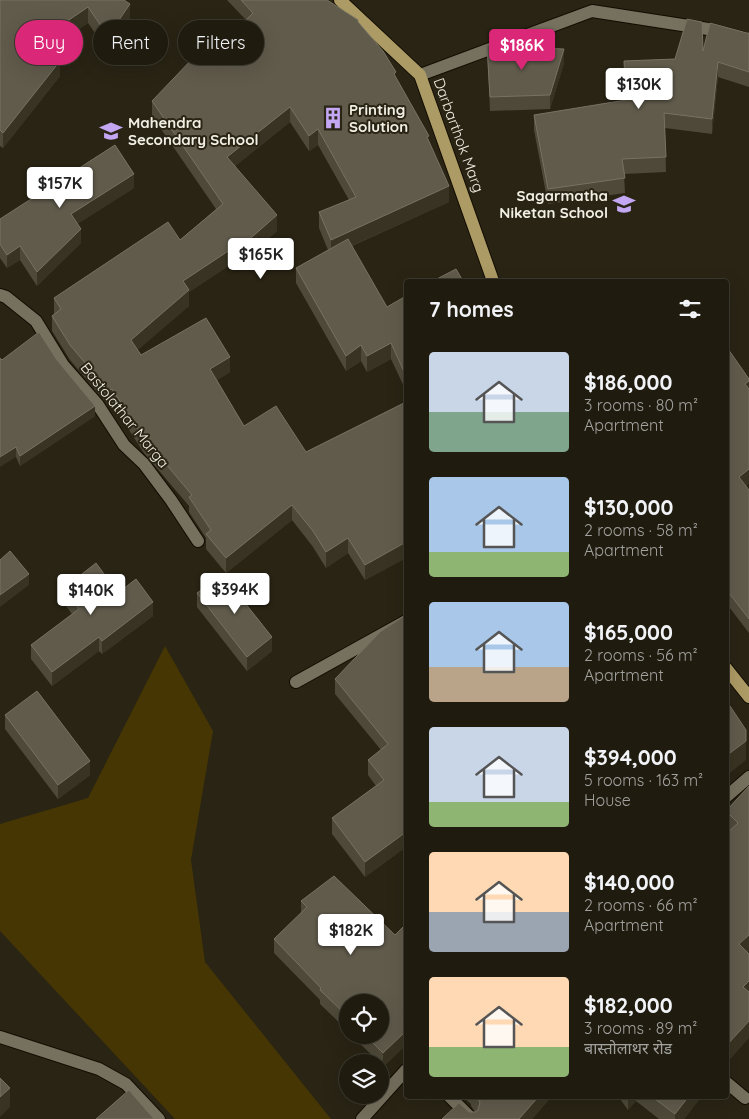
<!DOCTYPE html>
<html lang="en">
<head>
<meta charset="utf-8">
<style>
  body { margin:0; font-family:Quicksand,"Noto Sans Devanagari",sans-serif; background:#272418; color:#f1f3f6; height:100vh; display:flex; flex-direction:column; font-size:19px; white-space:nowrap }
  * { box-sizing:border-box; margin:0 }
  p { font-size:16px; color:#a1a19e }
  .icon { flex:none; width:28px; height:28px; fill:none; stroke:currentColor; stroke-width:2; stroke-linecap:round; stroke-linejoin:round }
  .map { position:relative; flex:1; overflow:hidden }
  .drawer { position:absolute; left:404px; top:279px; width:325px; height:820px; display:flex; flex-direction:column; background:#1f1b0f; border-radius:5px; box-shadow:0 5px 20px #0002,0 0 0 1px #3c392f }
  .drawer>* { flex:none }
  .hud { position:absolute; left:15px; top:20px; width:314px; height:45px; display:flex; gap:10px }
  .controls { position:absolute; left:339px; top:994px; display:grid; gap:10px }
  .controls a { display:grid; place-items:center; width:50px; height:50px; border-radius:50%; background:#1f1b0f; box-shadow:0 5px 20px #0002,0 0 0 1px #3c392f; font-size:25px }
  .price { position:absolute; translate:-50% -42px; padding:0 11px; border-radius:5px; background:#fff; color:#222; font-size:16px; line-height:32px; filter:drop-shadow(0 1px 2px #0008) }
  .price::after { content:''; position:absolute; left:50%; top:30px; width:15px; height:11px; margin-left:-8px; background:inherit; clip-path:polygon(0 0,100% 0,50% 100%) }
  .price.current { background:#db2777; color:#fff }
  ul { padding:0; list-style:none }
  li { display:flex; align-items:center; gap:15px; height:125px; padding:0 25px }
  li span { display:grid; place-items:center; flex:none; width:140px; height:100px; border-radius:5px; color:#555 }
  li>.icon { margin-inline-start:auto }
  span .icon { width:60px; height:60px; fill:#fffc; stroke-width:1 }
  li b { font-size:21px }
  h2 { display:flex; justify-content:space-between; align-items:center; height:60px; padding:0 25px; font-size:21px }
  .chip { padding:0 18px; border-radius:22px; background:#1f1b0f; box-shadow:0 5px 20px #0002,0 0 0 1px #3c392f; font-size:18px; line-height:45px }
  .chip.current { background:#db2777; color:#fff }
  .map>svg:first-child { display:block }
  .green { fill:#453604 }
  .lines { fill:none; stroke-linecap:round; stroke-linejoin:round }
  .minor-casing { stroke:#120d01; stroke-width:14 }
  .major-casing { stroke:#120d01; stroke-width:14 }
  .minor { stroke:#76705e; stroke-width:12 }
  .major { stroke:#ad9b65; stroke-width:12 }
  .wall { fill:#4e4939 }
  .shaded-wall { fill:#383322 }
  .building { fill:#605b4b; stroke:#777263 }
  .labels { text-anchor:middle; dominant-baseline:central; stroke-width:4; stroke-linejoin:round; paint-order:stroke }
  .poi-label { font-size:15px; font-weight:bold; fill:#f2efe4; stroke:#292414; text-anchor:start }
  .street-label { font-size:15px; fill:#f2efe4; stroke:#292414 }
</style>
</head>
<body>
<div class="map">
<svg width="749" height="1119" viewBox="0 0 749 1119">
  <rect width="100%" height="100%" fill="#292414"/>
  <path class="green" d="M165,646L213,731L191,860L205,962L331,1119H175L0,931V824L88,798Z"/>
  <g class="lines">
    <g class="minor-casing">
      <path id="minor" d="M420,75L592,11L708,29L749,40
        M0,295L6,297L36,321L63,365L98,405L124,445L144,464L171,500L198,541
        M296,682L406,621
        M726,797L749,777
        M0,1037L99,1069L126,1084L159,1119
        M726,1082L745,1098
        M449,1096L472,1119
        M362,1119L406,1070"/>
    </g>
    <g class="major-casing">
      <path id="major" d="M340,0L420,75L493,281
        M726,668L749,697"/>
    </g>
    <use href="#minor" class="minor"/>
    <use href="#major" class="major"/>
  </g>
  <path class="wall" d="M0,0H124L130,20L108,52L88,23L51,48L60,76L3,148L0,146Z
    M227,0H327L358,22L396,78L429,141L449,202L352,246L387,307L406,296V391L391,359L367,372L361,361L346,371L296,283V268L328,250L319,228V212L349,200L318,145L309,151L290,122L235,166L277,231L244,259L242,257L189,292V306L137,350L141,355L230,372L217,380L244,426L306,452L406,402V558L365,580L348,553L326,568L313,547L292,520L226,573L206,549V538L189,512V506L144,453L112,404L109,406L70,360L52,331V316L54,314V298L180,240L216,209L152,116V101L202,64L246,20Z
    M747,33H749V87L718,77L712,134L665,128L666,172L624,174L625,193L548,204L534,130V115L625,101L624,61L675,59L703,51Z
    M487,46L564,63L550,109L490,111Z
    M134,188L77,224L81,243L37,286L20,260L7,268L0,258V219Z
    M726,346L749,379V483L746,486L749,490V633L726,603Z
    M2,360H57L95,416L20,466L16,457Z
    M63,589L118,593L153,616L102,654L99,651L52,686L31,659V645L72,614L63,602Z
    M197,593L272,651L247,671L197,607Z
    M406,615V847L365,877L332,834V818L376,786L368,775V760L381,750L335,694V679Z
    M5,715L90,775L58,799L5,729Z
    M749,786V952L748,953L730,831L726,828V811Z
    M301,901L395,935L406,924V1045L383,1067L380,1064V1062H379L351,1035H380L348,1002V1031L320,1004V1000L274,953V939L301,913Z
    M462,1096H552L532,1119L469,1112H475L471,1106V1104Z
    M618,1096H702L684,1119H659L636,1101L628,1110Z"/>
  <path class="shaded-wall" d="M130,4V20L108,52V36Z
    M88,7V23L44,52V37Z
    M564,49V63L550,109V95Z
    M60,61V76L3,148V133Z
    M718,62V77L712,134V119Z
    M290,107V122L227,173V157Z
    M318,129V145L309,151V136Z
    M134,174V188L71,228V214Z
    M449,186V202L331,255V240Z
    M277,215V231L244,259V244Z
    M81,229V243L37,286V272Z
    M242,242V257L189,292V306L131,356V340L183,281Z
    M20,246V260L7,268V255Z
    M391,343V359L367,372V356Z
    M361,345V361L346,371V356Z
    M230,357V372L210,385V369Z
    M749,381V395L745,384Z
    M112,389V404L109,406V391Z
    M95,406V416L20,466V456Z
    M16,447V457L0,467V457Z
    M749,469V483L739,491V477Z
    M292,505V520L226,573V558Z
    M348,538V553L326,568V552Z
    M406,542V558L365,580V565Z
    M29,574V585L0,607V595Z
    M153,602V616L102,654V641Z
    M99,637V651L52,686V672Z
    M272,637V651L247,671V657Z
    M746,741V760L726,776V756Z
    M90,761V775L58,799V785Z
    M406,832V847L365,877V862Z
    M749,935V952L739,961V944Z
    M749,981V998L743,987Z
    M749,1021V1038L726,1064V1046Z
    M406,1031V1045L383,1067V1053Z
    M10,1088V1107L0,1117V1097Z
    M539,1096H552L532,1119H519Z
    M628,1096H636V1101L628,1110Z
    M689,1096H702L684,1119H675V1114Z"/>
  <path class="building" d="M0,0H124L130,4L108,36L88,7L44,37L60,61L3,133L0,130Z
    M241,0H327L358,20V22L383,51L396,72L394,74L429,136L427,137L449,186L331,240L319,212L356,197L318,129L309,136L290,107L227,157L277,215L244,244L242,242L183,281L189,290L131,340L141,355L206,318L230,357L210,369L244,426L276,406L306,452L406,402V542L365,565L348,538L326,552L313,531L292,505L226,558L206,534L211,530L189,497L192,495L144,438L112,389L109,391L70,345L52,316L61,309L54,298L168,222L180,240L223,204L152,101L195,56L202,64L253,13Z
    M687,19L702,22L703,51L710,23L747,33H749V72L718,62L712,119L664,113L666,157L622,159L625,178L548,189L534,115L626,100L624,61L675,59Z
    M487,46L564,49L550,95L490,97Z
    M115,145L134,174L71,214L81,229L37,272L20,246L7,255L0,244V219Z
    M348,239L387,307L406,296V376L391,343L367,356L361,345L346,356L296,268Z
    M456,269L463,281H433Z
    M39,332L57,360L95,406L20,456L16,447L0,457V358L2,360Z
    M726,346L749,379V381L745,384L749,389V469L739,477L749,490V619L726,589Z
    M10,551L29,574L0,595V560Z
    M96,563L118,593L136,579L153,602L102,641L99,637L52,672L31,645L79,609L63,589Z
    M222,574L272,637L247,657L197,593Z
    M406,615V832L365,862L332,818L384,780L368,760L388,744L335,679L381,631Z
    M37,691L90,761L58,785L5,715Z
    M730,706L746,730V741L726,756V709Z
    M749,786V935L739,944L749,954V981L743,987L749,992V1021L726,1046V834L738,823L726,811Z
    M334,876L395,935L406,924V1031L383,1053L365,1035H380V1002H348V1017L320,990L321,988L274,939L307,907L301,901Z
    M0,1078L10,1088L0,1097Z
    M129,1090L154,1119H96Z
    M475,1096H539L519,1119H442L459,1103L469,1112H475L478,1110L480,1102Z
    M651,1096H689L675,1114Z"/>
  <defs>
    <g id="building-bare" transform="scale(1.725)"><path d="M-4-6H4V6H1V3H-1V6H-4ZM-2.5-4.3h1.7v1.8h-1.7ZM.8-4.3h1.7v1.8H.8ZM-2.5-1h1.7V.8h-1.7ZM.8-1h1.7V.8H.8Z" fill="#c3a7f2" stroke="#292414" stroke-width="2.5" paint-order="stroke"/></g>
    <g id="school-bare" transform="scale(1.725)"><path d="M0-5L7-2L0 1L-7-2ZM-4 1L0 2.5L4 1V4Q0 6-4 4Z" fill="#c3a7f2" stroke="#292414" stroke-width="2.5" paint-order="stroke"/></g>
  </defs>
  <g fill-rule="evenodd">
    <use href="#building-bare" x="333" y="118"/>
    <use href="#school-bare" x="111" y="131"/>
    <use href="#school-bare" x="624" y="204"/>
  </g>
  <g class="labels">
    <g class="poi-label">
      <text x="349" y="109">Printing<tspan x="349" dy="17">Solution</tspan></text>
      <text x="128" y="122">Mahendra<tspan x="128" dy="17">Secondary School</tspan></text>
      <text x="608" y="195" text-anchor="end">Sagarmatha<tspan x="608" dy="17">Niketan School</tspan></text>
    </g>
    <g class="street-label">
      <text transform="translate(459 135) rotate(70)">Darbarthok Marg</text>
      <text transform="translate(125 415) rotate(51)">Bastolathar Marga</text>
    </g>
  </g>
</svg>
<div class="controls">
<a><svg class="icon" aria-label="locate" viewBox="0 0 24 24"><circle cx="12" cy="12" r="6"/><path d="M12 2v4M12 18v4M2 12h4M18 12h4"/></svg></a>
<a><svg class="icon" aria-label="layers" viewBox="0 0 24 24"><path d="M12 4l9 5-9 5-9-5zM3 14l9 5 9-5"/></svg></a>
</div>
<b class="price current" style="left:522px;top:71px">$186K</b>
<b class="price" style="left:639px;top:110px">$130K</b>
<b class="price" style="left:60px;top:209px">$157K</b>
<b class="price" style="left:261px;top:280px">$165K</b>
<b class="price" style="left:235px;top:615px">$394K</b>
<b class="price" style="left:91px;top:616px">$140K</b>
<b class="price" style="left:351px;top:956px">$182K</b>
<div class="hud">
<a class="chip current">Buy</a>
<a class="chip">Rent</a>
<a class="chip">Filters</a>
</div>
<section class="drawer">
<h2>7 homes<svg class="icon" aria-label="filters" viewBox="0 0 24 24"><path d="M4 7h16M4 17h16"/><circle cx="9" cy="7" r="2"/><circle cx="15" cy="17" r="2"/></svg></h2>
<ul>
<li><span style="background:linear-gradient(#c9d6e8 60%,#7fa58c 0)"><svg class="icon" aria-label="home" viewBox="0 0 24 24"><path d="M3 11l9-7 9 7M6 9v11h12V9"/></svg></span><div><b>$186,000</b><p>3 rooms · 80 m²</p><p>Apartment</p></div></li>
<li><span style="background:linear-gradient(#a9c7e8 75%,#8fb573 0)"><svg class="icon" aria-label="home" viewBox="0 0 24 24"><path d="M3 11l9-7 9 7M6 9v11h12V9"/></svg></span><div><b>$130,000</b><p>2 rooms · 58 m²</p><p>Apartment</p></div></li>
<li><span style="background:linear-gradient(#a9c7e8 65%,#b9a48a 0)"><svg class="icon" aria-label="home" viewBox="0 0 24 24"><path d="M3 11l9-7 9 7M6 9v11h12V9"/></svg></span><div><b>$165,000</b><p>2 rooms · 56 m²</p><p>Apartment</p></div></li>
<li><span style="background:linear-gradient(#c9d6e8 75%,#8fb573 0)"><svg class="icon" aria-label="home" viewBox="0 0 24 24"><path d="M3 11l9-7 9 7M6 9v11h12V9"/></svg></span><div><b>$394,000</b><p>5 rooms · 163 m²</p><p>House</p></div></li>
<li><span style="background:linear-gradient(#ffd9b3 60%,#9aa5b1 0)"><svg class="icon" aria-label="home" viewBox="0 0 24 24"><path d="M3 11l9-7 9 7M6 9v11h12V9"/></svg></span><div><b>$140,000</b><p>2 rooms · 66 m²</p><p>Apartment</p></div></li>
<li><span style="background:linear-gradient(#ffd9b3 70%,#8fb573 0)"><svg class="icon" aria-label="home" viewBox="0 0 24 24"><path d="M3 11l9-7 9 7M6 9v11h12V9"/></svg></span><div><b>$182,000</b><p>3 rooms · 89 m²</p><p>बास्तोलाथर रोड</p></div></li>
</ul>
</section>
</div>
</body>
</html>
